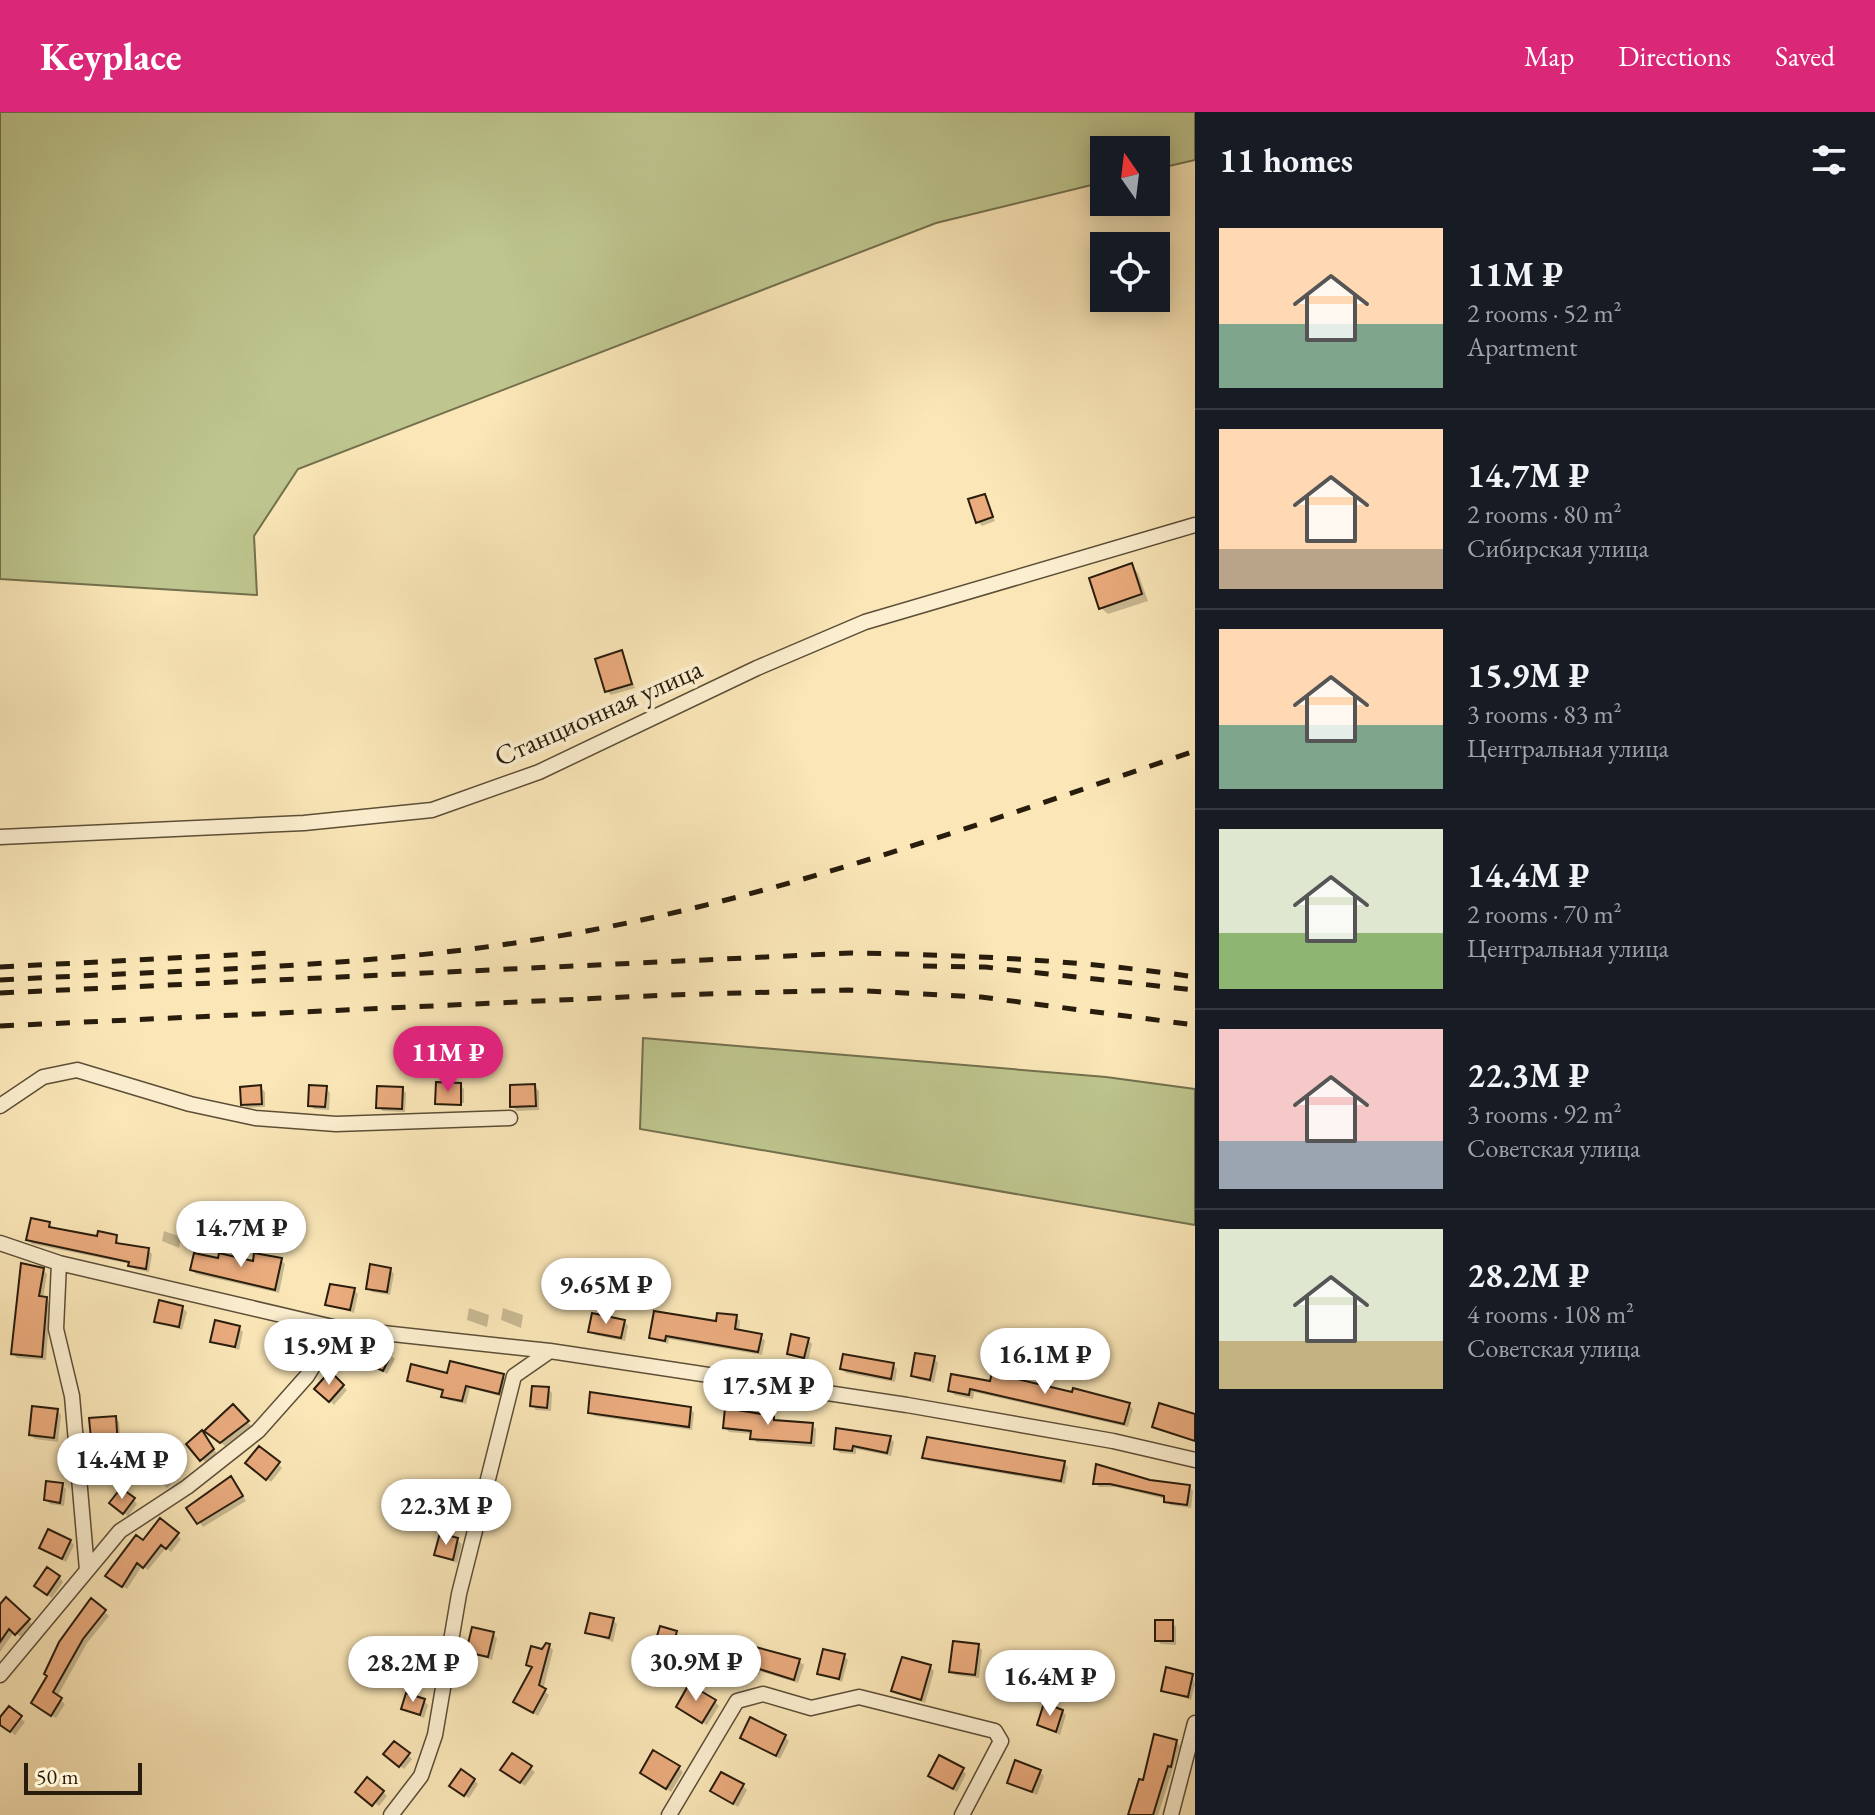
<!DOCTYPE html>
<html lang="en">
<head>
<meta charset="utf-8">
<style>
  body { margin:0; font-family:"EB Garamond",serif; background:#20242c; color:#f1f3f6; height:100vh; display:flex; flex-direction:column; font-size:30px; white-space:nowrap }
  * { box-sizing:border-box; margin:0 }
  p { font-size:26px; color:#9ea1a6 }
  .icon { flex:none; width:44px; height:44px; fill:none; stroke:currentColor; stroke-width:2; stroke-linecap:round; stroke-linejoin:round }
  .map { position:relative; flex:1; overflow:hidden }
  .drawer { display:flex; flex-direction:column; background:#171b24; width:680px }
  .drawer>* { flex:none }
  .needle { width:52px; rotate:346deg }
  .fabs { position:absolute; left:1090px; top:24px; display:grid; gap:16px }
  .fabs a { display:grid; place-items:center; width:80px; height:80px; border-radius:0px; background:#171b24; box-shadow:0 4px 20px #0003; font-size:40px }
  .scale { position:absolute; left:24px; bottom:20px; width:118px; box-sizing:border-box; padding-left:8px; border:4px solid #281c0c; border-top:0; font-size:22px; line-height:28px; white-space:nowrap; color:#281c0c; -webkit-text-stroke:6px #fcefd0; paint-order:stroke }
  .price { position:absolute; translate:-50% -68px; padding:0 18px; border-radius:28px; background:#fff; color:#222; font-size:26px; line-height:52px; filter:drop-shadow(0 2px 4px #0008) }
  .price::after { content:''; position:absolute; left:50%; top:48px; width:24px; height:18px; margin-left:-12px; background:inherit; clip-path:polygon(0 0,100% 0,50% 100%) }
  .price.selected { background:#db2777; color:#fff }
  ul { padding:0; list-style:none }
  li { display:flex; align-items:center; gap:24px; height:200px; padding:0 24px }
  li+li { border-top:2px solid #363941 }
  li span { display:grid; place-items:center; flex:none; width:224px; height:160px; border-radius:0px; color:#555 }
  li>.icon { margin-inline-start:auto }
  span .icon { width:96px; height:96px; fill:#fffc; stroke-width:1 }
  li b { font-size:34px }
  h2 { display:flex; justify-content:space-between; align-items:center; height:96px; padding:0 24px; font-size:34px }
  header { display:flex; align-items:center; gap:48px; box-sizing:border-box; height:112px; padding:0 40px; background:#db2777; color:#fff }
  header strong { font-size:38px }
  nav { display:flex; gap:44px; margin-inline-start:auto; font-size:28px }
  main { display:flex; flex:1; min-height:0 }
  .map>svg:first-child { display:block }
  .green { fill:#bec58e; stroke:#73704d; stroke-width:2 }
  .shadow { fill:#0003 }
  .building { fill:#eaab7d; stroke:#281c0c; stroke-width:2 }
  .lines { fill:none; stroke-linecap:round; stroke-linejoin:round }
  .minor-casing { stroke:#5c4e37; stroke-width:17 }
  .minor { stroke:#fcefd0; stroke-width:14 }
  .rail { stroke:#281c0c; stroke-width:5; stroke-dasharray:14 14; stroke-linecap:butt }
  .labels { text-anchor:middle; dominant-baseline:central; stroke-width:8; stroke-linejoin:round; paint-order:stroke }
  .street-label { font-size:28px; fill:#281c0c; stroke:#fcefd0 }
</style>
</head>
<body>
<header>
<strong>Keyplace</strong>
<nav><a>Map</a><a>Directions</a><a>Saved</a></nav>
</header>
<main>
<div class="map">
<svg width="1195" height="1703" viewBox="0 0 1195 1703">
  <rect width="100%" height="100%" fill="#fae6b7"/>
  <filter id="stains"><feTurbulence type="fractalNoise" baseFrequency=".0025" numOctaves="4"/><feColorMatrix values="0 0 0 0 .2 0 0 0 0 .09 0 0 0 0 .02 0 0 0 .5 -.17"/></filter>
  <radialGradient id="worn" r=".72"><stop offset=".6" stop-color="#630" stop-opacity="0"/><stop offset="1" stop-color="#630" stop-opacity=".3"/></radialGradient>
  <path class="green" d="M0,0H1195V48L1156,57V38H1104V70L936,111L298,357L254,424L257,483L0,467Z
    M643,926L1106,965L1195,977V1113L640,1017Z"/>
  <path class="shadow" d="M984,384L995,409L982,414L978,410Z
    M1131,454L1138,461L1148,489L1108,502L1101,496Z
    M621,541L635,576L611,583L607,579Z
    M460,973L464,977V991H437Z
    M534,974L539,979V998L517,999L512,994Z
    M260,975L265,980V995L247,996L243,992Z
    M326,976L330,981L329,998L314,997L310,993Z
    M402,977L406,981L405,1000L383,999L378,995Z
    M49,1112L53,1116L98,1127L116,1125L120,1133L148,1138L152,1142L149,1160L135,1157L131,1152L32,1132L28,1128Z
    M164,1119L181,1125L179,1136L162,1129Z
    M281,1148L285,1152L279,1181L196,1162L192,1158Z
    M390,1157L394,1162L390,1183L372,1180L368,1176Z
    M564,1157L584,1165L581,1177L561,1170Z
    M43,1158L47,1162L43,1186L50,1191L46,1248L17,1246L13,1242Z
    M354,1178L358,1182L354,1201L327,1192Z
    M182,1196L187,1200L182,1218L156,1209Z
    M469,1196L489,1203L487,1215L467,1208Z
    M503,1196L523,1203L521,1216L501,1208Z
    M736,1205L740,1209L739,1220L765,1228L762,1243L669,1227L668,1232L651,1226Z
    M624,1209L628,1214L625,1229L595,1223L591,1219Z
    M239,1216L243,1220L239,1238L213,1229Z
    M808,1228L812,1232L808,1249L789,1242Z
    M304,1233L309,1237L304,1255L278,1246Z
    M391,1243L395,1247L387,1262L370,1251Z
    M934,1246L938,1251L934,1271L917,1267L913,1263Z
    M893,1253L897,1257L895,1270L846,1261L842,1257Z
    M330,1262L347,1278L334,1293L317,1277Z
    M448,1263L503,1264L507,1268L503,1285L470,1276L466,1292L448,1288L445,1280L409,1268Z
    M953,1264L1129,1293L1133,1297L1128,1315L974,1280L973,1287L955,1283L950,1279Z
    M548,1277L552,1281L551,1299L536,1298L532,1293Z
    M233,1295L251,1314L225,1334L211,1323Z
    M690,1297L694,1301L692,1318L595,1304L590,1300Z
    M57,1299L61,1303L58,1330L35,1327L31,1323Z
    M1195,1304V1330L1155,1314Z
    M773,1305L777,1310L812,1313L816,1317L815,1335L756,1330L753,1322L729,1320L725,1316Z
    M115,1306L119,1310L121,1332L95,1337Z
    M206,1325L217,1342L206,1351L189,1332Z
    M890,1326L894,1330L891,1344L856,1337V1342L840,1341L836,1337Z
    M121,1336V1338H96Z
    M924,1345L1064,1351L1068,1355L1065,1372L929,1349Z
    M164,1351L178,1365L167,1376L153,1362Z
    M278,1352L282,1356L271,1370L252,1355Z
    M235,1371L246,1389L203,1415L189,1396Z
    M1095,1371L1189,1374L1193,1379L1191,1396L1170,1393L1166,1387L1116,1375H1099Z
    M62,1373L66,1377L64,1394L50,1392L46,1388Z
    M133,1387L137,1392L128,1404L116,1395Z
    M177,1423L181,1427L171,1440L166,1436L148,1458L142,1454L127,1477L111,1468L143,1431Z
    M457,1428L462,1432L457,1451L436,1443Z
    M70,1429L74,1433L66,1450L41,1436Z
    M59,1465L63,1470L52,1486L40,1478Z
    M6,1488L32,1512L21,1525L14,1520L0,1540V1495Z
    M91,1488L109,1504L87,1531L57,1585L65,1592L56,1606L37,1595Z
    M613,1508L617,1512L613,1530L588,1520Z
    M1172,1510L1176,1515V1533L1161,1532L1157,1528Z
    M676,1521L680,1525L675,1542L657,1533Z
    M493,1522L497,1526L492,1548L468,1540Z
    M549,1534L553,1538L543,1578L549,1583L538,1604L515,1590L533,1558L528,1553Z
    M978,1534L982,1538L979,1566L955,1563L951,1559Z
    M424,1542L428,1546L424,1559L403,1549Z
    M844,1544L848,1548L842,1570L819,1561Z
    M1022,1547L1026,1551L1024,1573L1005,1571L1001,1567Z
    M799,1549L804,1553L798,1571L760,1559L759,1563L737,1553Z
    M930,1555L934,1559L925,1591L893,1578Z
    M1192,1563L1195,1572L1191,1588L1163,1578Z
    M424,1589L428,1593L424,1606L403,1597Z
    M715,1590L719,1594L707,1613L682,1599Z
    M9,1597L25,1610L15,1623L0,1611Z
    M1062,1599L1066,1603L1060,1623L1039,1613Z
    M742,1625H785L789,1629L780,1647Z
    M1176,1629L1180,1634L1158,1703H1134L1145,1670Z
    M408,1643L412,1647L404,1657L390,1646Z
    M530,1656L535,1660L525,1674L507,1661Z
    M679,1656L683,1660L671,1680L642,1661Z
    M962,1658L966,1662L957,1680L931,1664Z
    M1040,1660L1044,1664L1037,1683L1009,1670Z
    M474,1668L478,1672L469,1686L456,1678Z
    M743,1674L747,1678L738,1695L713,1679Z
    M383,1680L387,1684L379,1694L363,1681Z"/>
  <path class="building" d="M985,382L993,405L976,411L968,387Z
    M1132,451L1142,482L1099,497L1089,466Z
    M622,538L632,572L605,580L595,547Z
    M436,970L461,971V993L435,992Z
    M535,972L536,994L510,995V973Z
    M261,973L262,992L241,993L240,975Z
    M309,973L327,974L325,995L308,994Z
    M377,974L403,975L402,997L376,996Z
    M31,1106L50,1110L49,1115L97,1124L98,1119L117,1123L116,1131L149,1136L146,1157L128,1154L129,1150L26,1128Z
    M194,1141L218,1146L219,1141L253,1149L254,1141L282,1146L275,1178L190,1158Z
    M21,1151L44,1156L39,1184L47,1185L42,1245L11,1242Z
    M370,1152L391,1156L387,1180L366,1177Z
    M330,1172L355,1176L350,1198L325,1193Z
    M159,1188L183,1194L179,1215L154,1210Z
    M654,1199L716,1209L717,1201L737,1203L735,1217L762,1222L758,1240L666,1224L665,1229L649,1226Z
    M592,1201L625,1208L621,1226L588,1220Z
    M215,1208L240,1214L235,1235L210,1230Z
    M791,1222L809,1226L804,1246L787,1242Z
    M281,1225L306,1231L300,1252L276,1246Z
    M376,1234L392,1241L383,1259L368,1252Z
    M915,1241L935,1244L930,1268L911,1264Z
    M843,1242L894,1251L891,1267L840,1257Z
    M450,1249L504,1262L499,1282L466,1274L462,1289L441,1285L443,1278L407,1269L411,1252L447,1261Z
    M330,1259L344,1273L329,1290L314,1277Z
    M992,1261L1072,1280L1073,1276L1130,1291L1124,1312L970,1277L969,1283L948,1279L951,1262L990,1269Z
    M532,1274L549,1275L547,1296L530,1294Z
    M590,1280L691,1295L689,1315L588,1301Z
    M1159,1291L1195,1302V1329L1152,1315Z
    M233,1292L249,1309L220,1331L204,1319Z
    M32,1294L58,1297L54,1326L29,1323Z
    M725,1296L774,1304V1308L813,1311L811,1331L750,1327L751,1319L723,1316Z
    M116,1304L118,1334L92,1337L89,1306Z
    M836,1316L891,1324L887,1341L853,1334L852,1339L834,1337Z
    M202,1318L214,1337L200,1349L186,1332Z
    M927,1325L1065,1349L1061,1369L922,1346Z
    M259,1334L280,1350L266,1368L245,1351Z
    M1096,1352L1150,1368L1190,1373L1187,1393L1164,1390V1384L1110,1372H1093Z
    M231,1364L243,1384L197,1412L186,1396Z
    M46,1369L63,1371L60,1391L44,1388Z
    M121,1376L135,1386L123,1402L109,1391Z
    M160,1406L179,1421L166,1437L161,1433L143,1456L137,1451L122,1475L105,1464L136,1423L143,1428Z
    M48,1417L71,1428L62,1447L39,1436Z
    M440,1421L458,1426L453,1448L434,1443Z
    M47,1455L60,1464L47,1483L34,1474Z
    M6,1485L30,1507L15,1523L9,1517L0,1530V1492Z
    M91,1486L106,1498L83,1527L53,1580L62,1586L51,1604L31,1591L47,1564L44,1562L59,1530Z
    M590,1501L614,1506L609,1526L585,1521Z
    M1155,1508H1173V1529H1155Z
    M660,1514L677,1519L671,1539L654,1534Z
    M472,1515L494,1520L488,1545L466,1540Z
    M953,1529L979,1532L975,1563L949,1560Z
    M546,1531L550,1532L539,1573L546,1577L533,1601L513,1590L532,1555L526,1553L531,1534L542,1537Z
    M741,1531L800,1547L794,1568L756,1556L755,1560L735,1554Z
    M406,1533L425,1540L420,1556L401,1549Z
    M823,1537L845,1542L839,1567L817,1562Z
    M1001,1543L1023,1545L1020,1570L999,1568Z
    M902,1545L931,1553L921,1588L891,1579Z
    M1166,1555L1193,1562L1188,1585L1161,1579Z
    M689,1572L716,1588L702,1611L676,1595Z
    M406,1581L425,1587L420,1603L401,1597Z
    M1044,1591L1063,1598L1056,1620L1037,1613Z
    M9,1594L22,1604L10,1620L0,1613V1605Z
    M750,1605L786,1623L776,1644L740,1626Z
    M1154,1622L1177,1628L1171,1655L1168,1654L1153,1703H1128L1139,1667L1143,1668Z
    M394,1629L410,1641L399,1655L383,1642Z
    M653,1638L680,1654L666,1677L640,1661Z
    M512,1641L532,1654L520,1671L500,1658Z
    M939,1643L964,1656L953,1677L928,1664Z
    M1015,1648L1041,1658L1032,1680L1007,1671Z
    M461,1657L475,1667L464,1684L449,1674Z
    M721,1660L744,1672L733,1692L710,1679Z
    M367,1665L384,1679L372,1694L355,1680Z"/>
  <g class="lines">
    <g class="minor-casing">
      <path id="minor" d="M0,725L304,711L432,698L539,660L757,556L865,510L1195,413
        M0,994L43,965L77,958L190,992L255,1006L336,1012L510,1006
        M0,1131L59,1151L337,1216L550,1239L907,1293L1113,1329L1195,1348
        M59,1151L56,1217L72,1284L87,1458
        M0,1563L120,1419L187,1375L258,1319L307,1264L337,1216
        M391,1703L421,1664L435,1623L459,1482L514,1264L550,1239
        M669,1703L737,1589L763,1582L811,1596L859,1585L995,1619L1001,1629L962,1703
        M1171,1703L1195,1611"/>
    </g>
    <use href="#minor" class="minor"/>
    <path class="rail" d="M923,854L985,855L1195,878
      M0,855L271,841
      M0,868C177,858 358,856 534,828C760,793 978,712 1195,639
      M0,881L851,841C967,843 1080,848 1195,865
      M0,914L668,883L848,878L981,885L1195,913"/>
  </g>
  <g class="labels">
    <g class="street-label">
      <text transform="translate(598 600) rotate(-24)">Станционная улица</text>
    </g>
  </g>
  <rect width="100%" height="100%" filter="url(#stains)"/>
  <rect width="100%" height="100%" fill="url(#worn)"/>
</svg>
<div class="fabs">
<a><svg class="needle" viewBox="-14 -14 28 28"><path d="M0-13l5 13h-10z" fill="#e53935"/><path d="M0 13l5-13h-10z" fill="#9ea1a6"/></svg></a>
<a><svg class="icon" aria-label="locate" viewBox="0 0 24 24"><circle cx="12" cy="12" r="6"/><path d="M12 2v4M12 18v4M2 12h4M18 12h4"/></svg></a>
</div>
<div class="scale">50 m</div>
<b class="price selected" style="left:448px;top:982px">11M ₽</b>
<b class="price" style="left:241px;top:1157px">14.7M ₽</b>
<b class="price" style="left:606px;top:1214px">9.65M ₽</b>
<b class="price" style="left:329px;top:1275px">15.9M ₽</b>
<b class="price" style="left:1045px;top:1284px">16.1M ₽</b>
<b class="price" style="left:768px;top:1315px">17.5M ₽</b>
<b class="price" style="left:122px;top:1389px">14.4M ₽</b>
<b class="price" style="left:446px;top:1435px">22.3M ₽</b>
<b class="price" style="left:696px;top:1591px">30.9M ₽</b>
<b class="price" style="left:413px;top:1592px">28.2M ₽</b>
<b class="price" style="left:1050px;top:1606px">16.4M ₽</b>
</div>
<section class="drawer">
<h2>11 homes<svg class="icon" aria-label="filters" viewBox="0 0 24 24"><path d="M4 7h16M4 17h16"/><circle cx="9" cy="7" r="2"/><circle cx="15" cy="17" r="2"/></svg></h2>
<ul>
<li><span style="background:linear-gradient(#ffd9b3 60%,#7fa58c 0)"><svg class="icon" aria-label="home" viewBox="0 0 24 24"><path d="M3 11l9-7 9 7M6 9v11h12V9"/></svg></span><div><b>11M ₽</b><p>2 rooms · 52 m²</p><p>Apartment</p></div></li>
<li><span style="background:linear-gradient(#ffd9b3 75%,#b9a48a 0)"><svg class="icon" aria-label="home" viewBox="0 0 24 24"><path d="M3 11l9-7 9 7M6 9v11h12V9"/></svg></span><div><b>14.7M ₽</b><p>2 rooms · 80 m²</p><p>Сибирская улица</p></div></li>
<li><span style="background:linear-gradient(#ffd9b3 60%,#7fa58c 0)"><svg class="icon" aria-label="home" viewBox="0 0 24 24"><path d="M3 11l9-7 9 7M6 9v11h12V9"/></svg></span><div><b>15.9M ₽</b><p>3 rooms · 83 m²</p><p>Центральная улица</p></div></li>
<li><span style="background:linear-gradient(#dfe7d0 65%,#8fb573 0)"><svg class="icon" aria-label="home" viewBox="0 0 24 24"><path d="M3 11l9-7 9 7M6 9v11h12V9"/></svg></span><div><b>14.4M ₽</b><p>2 rooms · 70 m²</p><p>Центральная улица</p></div></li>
<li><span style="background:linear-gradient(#f6c9c9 70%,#9aa5b1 0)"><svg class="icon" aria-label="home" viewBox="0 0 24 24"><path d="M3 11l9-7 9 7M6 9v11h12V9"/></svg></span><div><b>22.3M ₽</b><p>3 rooms · 92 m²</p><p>Советская улица</p></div></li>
<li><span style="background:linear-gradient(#dfe7d0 70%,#c2b280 0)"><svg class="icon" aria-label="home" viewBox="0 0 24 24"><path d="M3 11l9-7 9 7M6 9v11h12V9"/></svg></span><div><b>28.2M ₽</b><p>4 rooms · 108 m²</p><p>Советская улица</p></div></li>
</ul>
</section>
</main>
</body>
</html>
